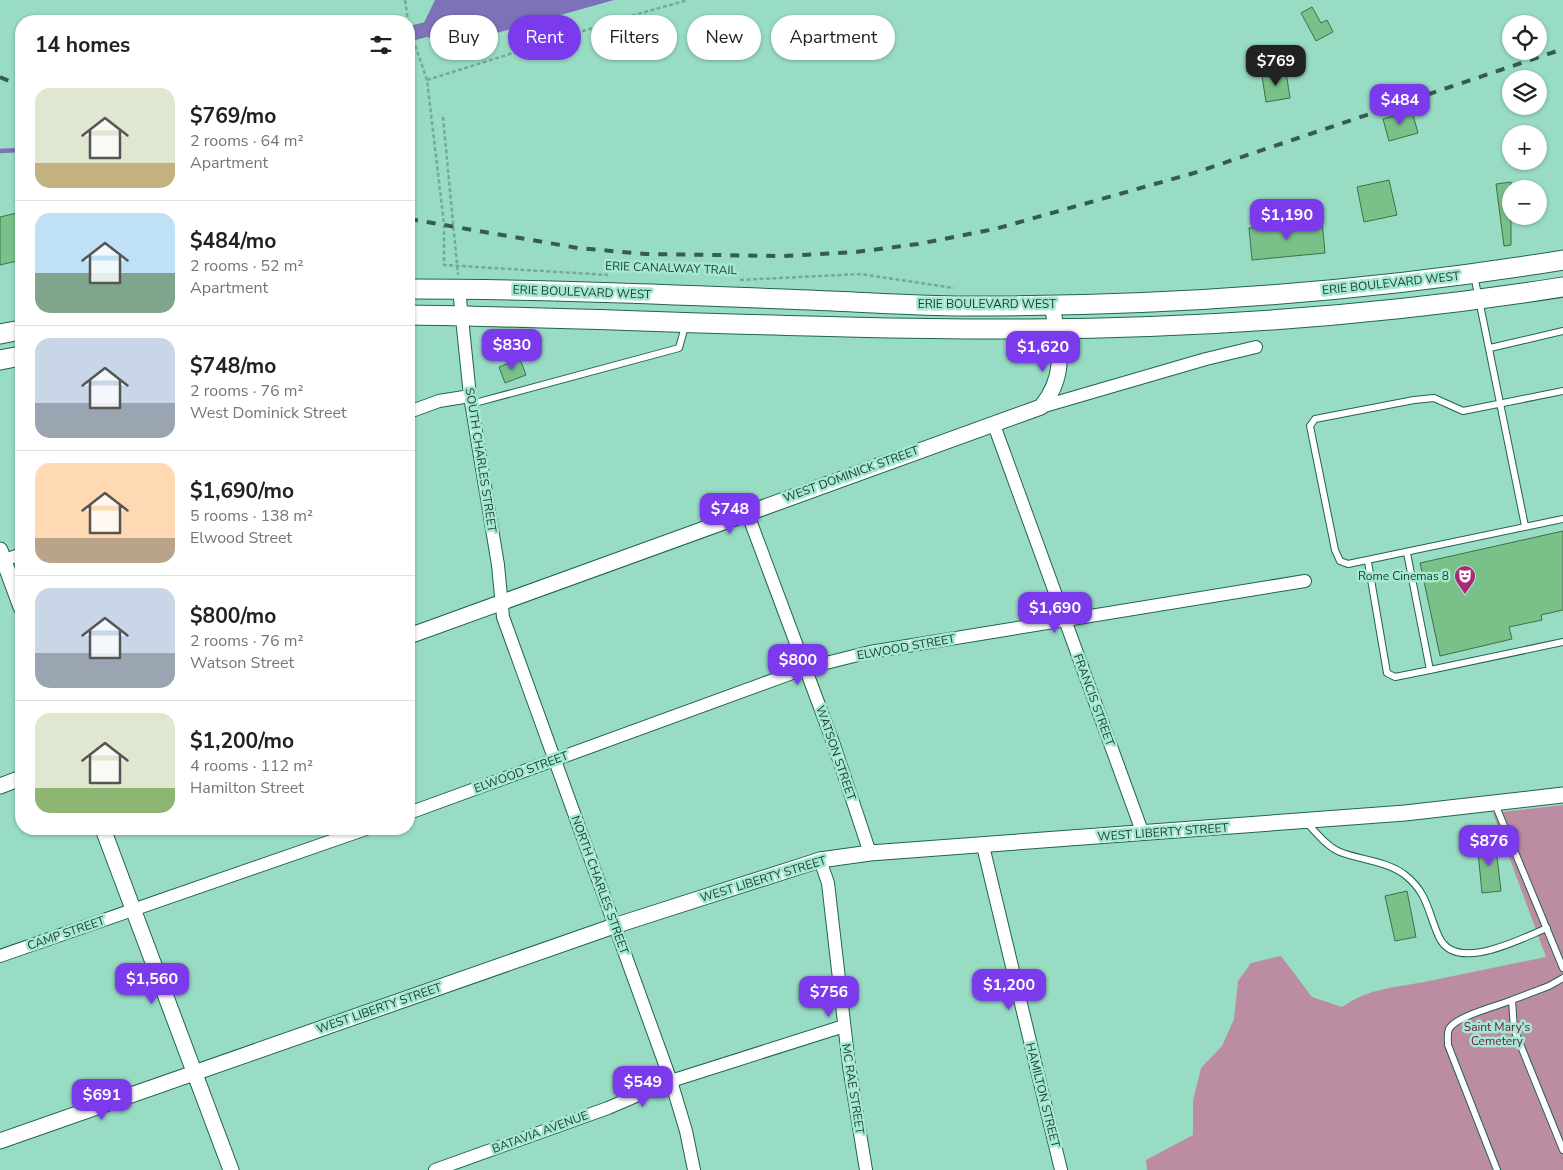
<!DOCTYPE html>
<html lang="en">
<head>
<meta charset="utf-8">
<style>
  body { margin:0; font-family:"Nunito Sans",sans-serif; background:#f2f2f2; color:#202124; height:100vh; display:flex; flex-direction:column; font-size:19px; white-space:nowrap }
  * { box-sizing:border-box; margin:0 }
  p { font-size:16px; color:#757577 }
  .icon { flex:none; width:28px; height:28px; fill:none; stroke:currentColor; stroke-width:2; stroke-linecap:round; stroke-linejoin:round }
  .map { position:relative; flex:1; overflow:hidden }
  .drawer { position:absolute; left:15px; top:15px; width:400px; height:820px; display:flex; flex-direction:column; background:#fff; border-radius:20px; box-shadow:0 1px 4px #0004 }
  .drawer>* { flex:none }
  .banner { position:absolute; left:430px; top:15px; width:475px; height:45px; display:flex; gap:10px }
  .controls { position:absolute; left:1502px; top:15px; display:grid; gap:10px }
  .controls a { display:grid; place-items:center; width:45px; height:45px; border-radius:50%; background:#fff; box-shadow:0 1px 4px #0004; font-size:25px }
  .price { position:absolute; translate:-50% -42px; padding:0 11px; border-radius:10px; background:#7c3aed; color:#fff; font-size:16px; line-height:32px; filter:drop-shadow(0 1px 2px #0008) }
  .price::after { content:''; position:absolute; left:50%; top:30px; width:15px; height:11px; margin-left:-8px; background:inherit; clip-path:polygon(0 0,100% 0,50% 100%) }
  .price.active { background:#222; color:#fff }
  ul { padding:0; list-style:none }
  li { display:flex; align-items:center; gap:15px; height:125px; padding:0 20px }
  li+li { border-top:1px solid #e0e0e0 }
  li span { display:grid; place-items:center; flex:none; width:140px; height:100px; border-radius:15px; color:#555 }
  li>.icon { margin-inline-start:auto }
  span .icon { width:60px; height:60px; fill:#fffc; stroke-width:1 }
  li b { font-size:21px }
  h2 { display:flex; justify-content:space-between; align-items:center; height:60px; padding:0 20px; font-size:21px }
  .pill { padding:0 18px; border-radius:22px; background:#fff; box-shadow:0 1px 4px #0004; font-size:18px; line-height:45px }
  .pill.active { background:#7c3aed; color:#fff }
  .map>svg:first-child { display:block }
  .green { fill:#bc8ca2 }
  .water { fill:#7d72b8 }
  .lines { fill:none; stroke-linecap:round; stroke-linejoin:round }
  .stream { stroke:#7d72b8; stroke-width:4.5 }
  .canal { stroke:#7d72b8; stroke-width:15 }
  .building { fill:#7ac089; stroke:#416f4b }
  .service-casing { stroke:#206450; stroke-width:8 }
  .minor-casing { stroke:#206450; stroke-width:14 }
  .tertiary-casing { stroke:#206450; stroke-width:17 }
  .primary-casing { stroke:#206450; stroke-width:21 }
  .path { stroke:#73ab97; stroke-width:2.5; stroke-dasharray:4 2.5; stroke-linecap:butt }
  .service { stroke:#fff; stroke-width:6 }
  .minor { stroke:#fff; stroke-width:12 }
  .tertiary { stroke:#fff; stroke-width:15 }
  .primary { stroke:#fff; stroke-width:19 }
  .rail { stroke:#375c4f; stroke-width:4; stroke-dasharray:9 9; stroke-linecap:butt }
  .labels { text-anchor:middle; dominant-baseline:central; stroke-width:5; stroke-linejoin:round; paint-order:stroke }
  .street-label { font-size:12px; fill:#1e3a30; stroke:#a5e9d0 }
  .poi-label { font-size:12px; fill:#1e3a30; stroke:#a5e9d0; text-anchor:end }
  .park-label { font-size:12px; fill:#72154b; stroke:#a5e9d0 }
</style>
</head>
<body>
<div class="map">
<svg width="1563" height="1170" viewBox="0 0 1563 1170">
  <rect width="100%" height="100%" fill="#98dcc4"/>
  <path class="green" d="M1563,805V1170H1147L1146,1160L1193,1135V1101L1201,1068L1222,1046L1234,1019L1238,981L1251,963L1281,956L1312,997L1342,1007C1371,987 1396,988 1429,981C1468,973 1507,965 1546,957L1493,813Z"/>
  <path class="water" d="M435,0H614L443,48L420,31Z"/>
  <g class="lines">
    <path class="stream" d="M0,151L21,150"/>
    <path class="canal" d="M409,34L439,26"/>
  </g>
  <path class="building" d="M1312,7L1321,23L1327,20L1333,32L1316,41L1301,13Z
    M1286,72L1290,98L1266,102L1262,76Z
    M1412,111L1418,133L1389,141L1383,119Z
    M1389,180L1397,215L1364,222L1357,187Z
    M1511,182V245L1504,246L1496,184Z
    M21,212V260L0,265V217Z
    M1322,221L1325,253L1252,260L1249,228Z
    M520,359L526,375L505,383L499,367Z
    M1563,531V610L1541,615L1542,620L1509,627L1512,639L1440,656L1420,563Z
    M1495,840L1501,891L1482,893L1477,842Z
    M1407,891L1416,937L1395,941L1385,896Z"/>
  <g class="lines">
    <g class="service-casing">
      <path id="service" d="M1474,275L1525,526
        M1490,348L1563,331
        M1563,391L1463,411L1434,398L1414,400L1315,419L1310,426L1335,550L1340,561L1348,564L1563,519
        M471,404L679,348L685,326
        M1407,553L1430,670L1563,642
        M1368,562L1387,673L1395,677L1430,670
        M1495,804L1563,968
        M1306,822C1316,832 1327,847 1340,852C1360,860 1387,861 1405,875C1428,893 1428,913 1439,937C1456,974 1522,938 1547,928
        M1563,978L1549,986L1512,1000L1514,1029L1563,1150
        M1497,1170L1448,1045C1448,1040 1447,1034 1449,1029C1456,1016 1498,1006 1512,1000"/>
    </g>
    <g class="minor-casing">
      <path id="minor" d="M459,289L470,396L498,565L503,617L671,1081L686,1131L694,1170
        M1041,407L1206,359L1256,347
        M409,412L439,401L470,396
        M994,425L1143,834
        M747,512L834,745L870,853
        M0,562L21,554
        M409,813L806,668L870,652L1305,581
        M983,846L1061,1170
        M820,860L828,883L849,1066L866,1170
        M0,956L366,829
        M435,1170L608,1108L671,1081L844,1026"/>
    </g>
    <g class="tertiary-casing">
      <path id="tertiary" d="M0,550L21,607
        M409,636L1041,407C1069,373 1058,344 1052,304
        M0,786L21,778
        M103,829L231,1170
        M0,1141L614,926L820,860L870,853L1405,813L1563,795"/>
    </g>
    <g class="primary-casing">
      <path id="primary" d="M409,289C542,289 676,295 810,300C858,302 907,305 955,306C1158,307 1362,293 1563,260
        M409,315C616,318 823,330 1030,329C1208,328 1387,315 1563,287
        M0,334L21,330
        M0,360L21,356"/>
    </g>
    <path class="path" d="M405,0L408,21
      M409,27L427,80L444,224V265L608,275
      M427,80L634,15L688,0
      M443,117L458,275
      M740,280L860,274L954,288"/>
    <use href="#service" class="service"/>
    <use href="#minor" class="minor"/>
    <use href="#tertiary" class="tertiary"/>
    <use href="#primary" class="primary"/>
    <path class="rail" d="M0,77L21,86
      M409,219L578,248L645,254L782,256L856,252L918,244L995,229L1194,173L1563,49"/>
  </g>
  <defs>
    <g id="theatre-pin" transform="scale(1.125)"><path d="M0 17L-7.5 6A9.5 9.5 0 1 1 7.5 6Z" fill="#ac2a75" stroke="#a5e9d0"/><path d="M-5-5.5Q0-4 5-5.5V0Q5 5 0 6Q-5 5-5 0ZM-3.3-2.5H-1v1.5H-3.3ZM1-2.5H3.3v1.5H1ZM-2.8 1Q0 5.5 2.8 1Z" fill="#fff"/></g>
  </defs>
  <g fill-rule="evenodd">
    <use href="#theatre-pin" x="1465" y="576"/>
  </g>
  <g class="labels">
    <g class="street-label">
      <text transform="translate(671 268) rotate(2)">ERIE CANALWAY TRAIL</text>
      <text transform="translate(1391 283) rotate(-6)">ERIE BOULEVARD WEST</text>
      <text transform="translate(582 292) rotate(2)">ERIE BOULEVARD WEST</text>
      <text x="987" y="304">ERIE BOULEVARD WEST</text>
      <text transform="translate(481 460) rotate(81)">SOUTH CHARLES STREET</text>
      <text transform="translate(851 474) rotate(-20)">WEST DOMINICK STREET</text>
      <text transform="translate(906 647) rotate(-10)">ELWOOD STREET</text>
      <text transform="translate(1094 700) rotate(70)">FRANCIS STREET</text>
      <text transform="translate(836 753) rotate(71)">WATSON STREET</text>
      <text transform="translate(521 772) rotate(-20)">ELWOOD STREET</text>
      <text transform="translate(1163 832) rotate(-4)">WEST LIBERTY STREET</text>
      <text transform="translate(763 879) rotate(-17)">WEST LIBERTY STREET</text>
      <text transform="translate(600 885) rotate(70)">NORTH CHARLES STREET</text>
      <text transform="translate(66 933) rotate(-19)">CAMP STREET</text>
      <text transform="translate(379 1008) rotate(-19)">WEST LIBERTY STREET</text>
      <text transform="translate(853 1089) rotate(81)">MC RAE STREET</text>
      <text transform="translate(1043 1095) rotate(76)">HAMILTON STREET</text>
      <text transform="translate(540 1132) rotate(-20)">BATAVIA AVENUE</text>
    </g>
    <g class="poi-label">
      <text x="1449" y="576">Rome Cinemas 8</text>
    </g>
    <g class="park-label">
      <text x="1497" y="1027">Saint Mary's<tspan x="1497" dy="14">Cemetery</tspan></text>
    </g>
  </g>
</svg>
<div class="controls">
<a><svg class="icon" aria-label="locate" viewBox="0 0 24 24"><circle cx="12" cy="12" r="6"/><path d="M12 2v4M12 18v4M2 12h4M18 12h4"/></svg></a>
<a><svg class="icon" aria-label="layers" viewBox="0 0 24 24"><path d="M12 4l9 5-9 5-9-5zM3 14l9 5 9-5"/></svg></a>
<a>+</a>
<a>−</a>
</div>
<b class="price active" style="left:1276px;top:87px">$769</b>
<b class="price" style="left:1400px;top:126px">$484</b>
<b class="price" style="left:1287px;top:241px">$1,190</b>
<b class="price" style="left:512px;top:371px">$830</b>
<b class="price" style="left:1043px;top:373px">$1,620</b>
<b class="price" style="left:730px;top:535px">$748</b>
<b class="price" style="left:1055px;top:634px">$1,690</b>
<b class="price" style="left:798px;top:686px">$800</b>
<b class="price" style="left:1489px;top:867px">$876</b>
<b class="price" style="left:152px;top:1005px">$1,560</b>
<b class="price" style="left:1009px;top:1011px">$1,200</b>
<b class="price" style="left:829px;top:1018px">$756</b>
<b class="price" style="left:643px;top:1108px">$549</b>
<b class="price" style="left:102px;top:1121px">$691</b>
<div class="banner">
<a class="pill">Buy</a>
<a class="pill active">Rent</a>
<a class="pill">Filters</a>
<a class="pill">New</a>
<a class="pill">Apartment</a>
</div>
<section class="drawer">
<h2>14 homes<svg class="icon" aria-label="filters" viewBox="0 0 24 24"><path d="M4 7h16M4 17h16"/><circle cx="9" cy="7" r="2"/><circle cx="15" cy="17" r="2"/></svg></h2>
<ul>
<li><span style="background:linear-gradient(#dfe7d0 75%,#c2b280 0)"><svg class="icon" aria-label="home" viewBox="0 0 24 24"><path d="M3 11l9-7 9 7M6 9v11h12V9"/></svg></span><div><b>$769/mo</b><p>2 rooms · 64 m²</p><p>Apartment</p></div></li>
<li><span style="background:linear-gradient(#bfe0f5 60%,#7fa58c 0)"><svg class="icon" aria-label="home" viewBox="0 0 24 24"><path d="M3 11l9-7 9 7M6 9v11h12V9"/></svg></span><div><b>$484/mo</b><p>2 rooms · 52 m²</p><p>Apartment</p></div></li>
<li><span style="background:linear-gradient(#c9d6e8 65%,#9aa5b1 0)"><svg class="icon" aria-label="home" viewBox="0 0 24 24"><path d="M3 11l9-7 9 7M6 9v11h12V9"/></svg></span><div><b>$748/mo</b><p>2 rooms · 76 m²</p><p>West Dominick Street</p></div></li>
<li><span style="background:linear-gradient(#ffd9b3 75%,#b9a48a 0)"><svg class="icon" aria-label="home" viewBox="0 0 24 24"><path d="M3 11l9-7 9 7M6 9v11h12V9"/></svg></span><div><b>$1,690/mo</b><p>5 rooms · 138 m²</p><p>Elwood Street</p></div></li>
<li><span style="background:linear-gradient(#c9d6e8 65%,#9aa5b1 0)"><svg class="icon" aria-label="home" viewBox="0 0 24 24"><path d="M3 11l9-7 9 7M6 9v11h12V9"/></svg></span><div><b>$800/mo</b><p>2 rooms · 76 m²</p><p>Watson Street</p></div></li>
<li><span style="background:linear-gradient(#dfe7d0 75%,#8fb573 0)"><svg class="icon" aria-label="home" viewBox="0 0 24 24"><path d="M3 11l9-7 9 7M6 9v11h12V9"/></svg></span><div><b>$1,200/mo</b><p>4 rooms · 112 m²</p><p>Hamilton Street</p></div></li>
</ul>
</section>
</div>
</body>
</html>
